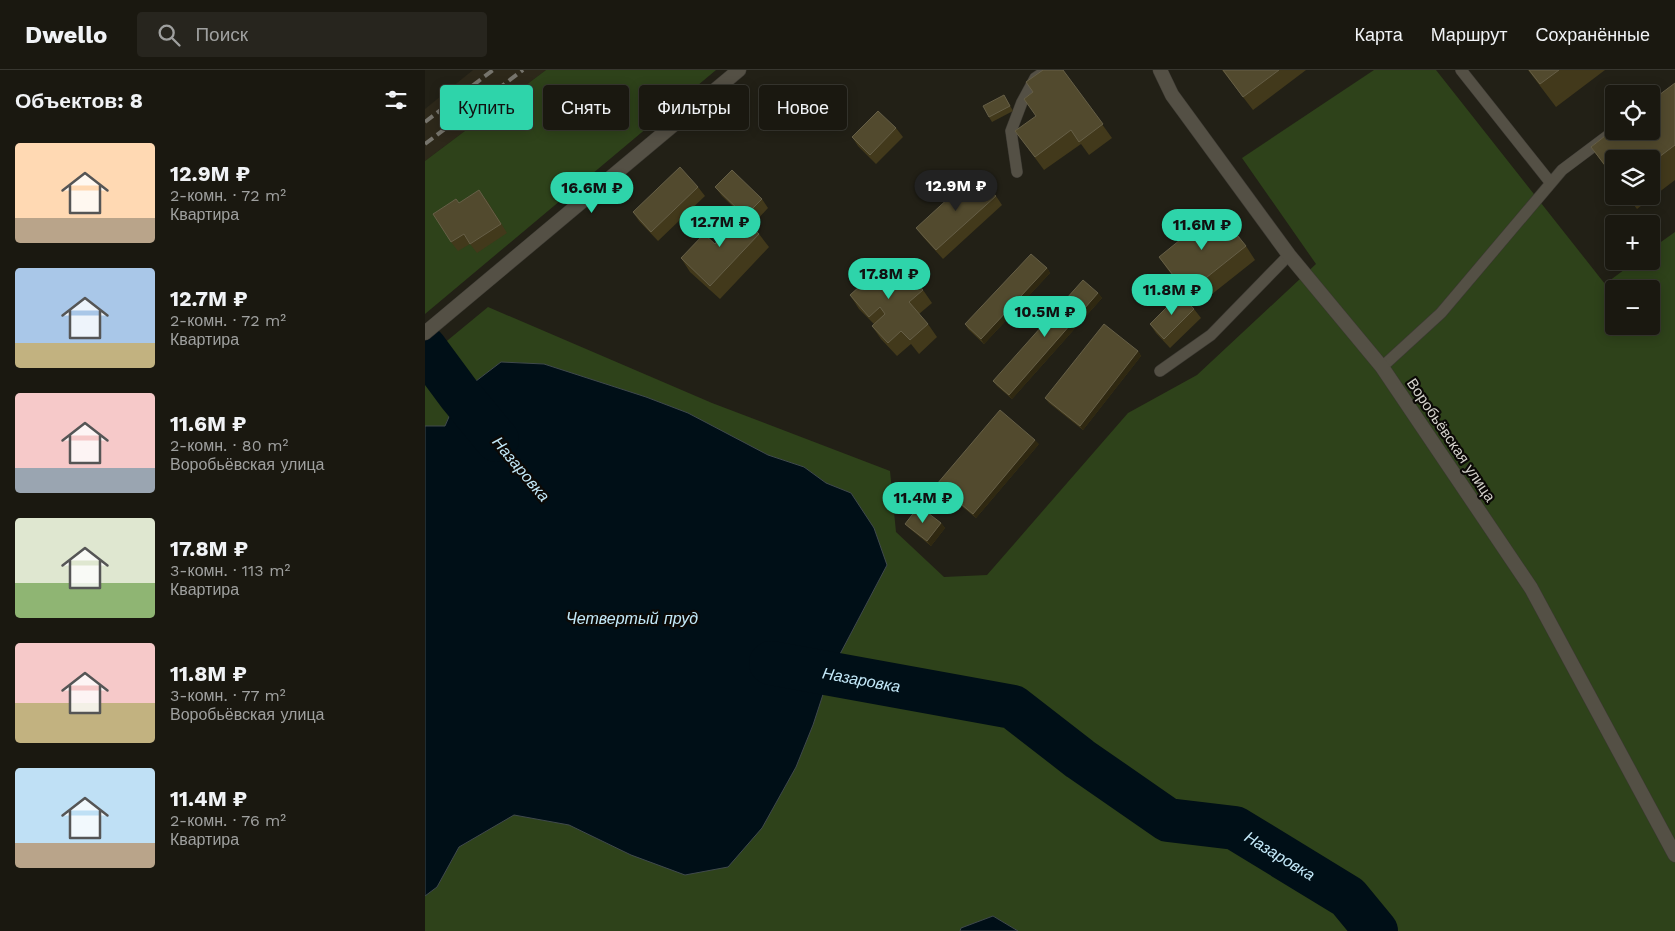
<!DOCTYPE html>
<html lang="ru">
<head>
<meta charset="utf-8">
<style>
  body { margin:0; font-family:"Work Sans",sans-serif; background:#27251e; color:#f1f3f6; height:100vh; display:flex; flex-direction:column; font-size:19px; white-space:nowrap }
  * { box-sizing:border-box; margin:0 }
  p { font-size:16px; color:#9fa09f }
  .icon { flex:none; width:28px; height:28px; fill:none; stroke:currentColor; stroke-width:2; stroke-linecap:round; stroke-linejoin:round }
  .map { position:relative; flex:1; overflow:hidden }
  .side { display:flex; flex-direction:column; background:#1a1810; width:425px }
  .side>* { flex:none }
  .hud { position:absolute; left:15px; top:15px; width:475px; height:45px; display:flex; gap:10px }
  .controls { position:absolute; left:1180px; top:15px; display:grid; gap:10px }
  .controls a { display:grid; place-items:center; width:55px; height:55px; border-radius:5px; background:#1a1810; box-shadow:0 2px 12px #0003,0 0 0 1px #383730; font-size:25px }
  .price { position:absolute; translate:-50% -42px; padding:0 11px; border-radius:18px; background:#2ed4aa; color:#111; font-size:16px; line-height:32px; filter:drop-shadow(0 1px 2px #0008) }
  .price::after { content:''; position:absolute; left:50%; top:30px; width:15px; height:11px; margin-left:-8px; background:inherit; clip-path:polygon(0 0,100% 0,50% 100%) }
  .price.selected { background:#222; color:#fff }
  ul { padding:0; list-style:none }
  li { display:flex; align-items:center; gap:15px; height:125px; padding:0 15px }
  li span { display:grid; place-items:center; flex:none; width:140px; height:100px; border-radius:5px; color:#555 }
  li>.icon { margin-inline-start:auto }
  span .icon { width:60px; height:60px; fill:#fffc; stroke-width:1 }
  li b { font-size:21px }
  h2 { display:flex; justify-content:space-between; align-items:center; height:60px; padding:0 15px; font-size:21px }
  .chip { padding:0 18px; border-radius:5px; background:#1a1810; box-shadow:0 2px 12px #0003,0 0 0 1px #383730; font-size:18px; line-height:45px }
  .chip.selected { background:#2ed4aa; color:#111 }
  header { display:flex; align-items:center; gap:30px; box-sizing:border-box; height:70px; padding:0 25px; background:#1a1810; border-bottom:1px solid #383730 }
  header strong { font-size:24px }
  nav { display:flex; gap:28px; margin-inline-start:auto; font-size:18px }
  .search { width:350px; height:45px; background:#27251e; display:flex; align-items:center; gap:12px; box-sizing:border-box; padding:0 18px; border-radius:5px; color:#9fa09f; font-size:19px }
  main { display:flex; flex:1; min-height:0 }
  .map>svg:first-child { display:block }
  .built { fill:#2d281a }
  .green { fill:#2e421a; fill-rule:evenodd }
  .water { fill:#000f17; stroke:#404a4d }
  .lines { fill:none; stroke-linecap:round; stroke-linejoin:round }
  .river { stroke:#000f17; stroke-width:44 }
  .service-casing { stroke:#3c3933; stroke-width:12 }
  .minor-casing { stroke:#3c3933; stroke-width:15 }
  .tertiary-casing { stroke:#3c3933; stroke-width:15 }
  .service { stroke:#545045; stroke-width:11 }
  .minor { stroke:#545045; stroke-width:14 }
  .tertiary { stroke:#545045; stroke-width:14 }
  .rail { stroke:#76746c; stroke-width:4; stroke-dasharray:10 5; stroke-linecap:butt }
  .wall { fill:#42391b }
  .shaded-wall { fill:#2f2811 }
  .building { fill:#524a2e; stroke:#665f47 }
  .labels { text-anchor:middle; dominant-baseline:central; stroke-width:4.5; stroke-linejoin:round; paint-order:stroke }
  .street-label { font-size:15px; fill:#d4d2cc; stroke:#0b0906 }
  .water-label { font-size:16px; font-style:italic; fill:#c3e9f9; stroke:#0b0906 }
</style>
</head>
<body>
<header>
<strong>Dwello</strong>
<div class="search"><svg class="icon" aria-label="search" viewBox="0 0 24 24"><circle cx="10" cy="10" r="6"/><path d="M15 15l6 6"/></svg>Поиск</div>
<nav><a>Карта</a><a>Маршрут</a><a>Сохранённые</a></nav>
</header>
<main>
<section class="side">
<h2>Объектов: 8<svg class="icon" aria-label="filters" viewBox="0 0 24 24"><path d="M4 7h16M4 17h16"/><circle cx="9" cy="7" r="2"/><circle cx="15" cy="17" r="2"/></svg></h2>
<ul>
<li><span style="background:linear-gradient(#ffd9b3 75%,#b9a48a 0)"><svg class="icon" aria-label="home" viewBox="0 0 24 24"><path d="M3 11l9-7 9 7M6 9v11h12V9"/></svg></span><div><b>12.9M ₽</b><p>2-комн. · 72 m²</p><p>Квартира</p></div></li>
<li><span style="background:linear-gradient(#a9c7e8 75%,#c2b280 0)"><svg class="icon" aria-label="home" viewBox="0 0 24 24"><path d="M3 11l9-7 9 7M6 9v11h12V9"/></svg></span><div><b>12.7M ₽</b><p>2-комн. · 72 m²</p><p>Квартира</p></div></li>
<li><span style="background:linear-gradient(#f6c9c9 75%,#9aa5b1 0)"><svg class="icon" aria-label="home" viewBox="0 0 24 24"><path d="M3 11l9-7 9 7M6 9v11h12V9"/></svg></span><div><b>11.6M ₽</b><p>2-комн. · 80 m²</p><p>Воробьёвская улица</p></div></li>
<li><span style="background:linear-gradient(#dfe7d0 65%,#8fb573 0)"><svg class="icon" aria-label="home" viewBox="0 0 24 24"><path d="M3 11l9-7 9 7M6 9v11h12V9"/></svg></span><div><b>17.8M ₽</b><p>3-комн. · 113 m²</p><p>Квартира</p></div></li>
<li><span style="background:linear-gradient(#f6c9c9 60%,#c2b280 0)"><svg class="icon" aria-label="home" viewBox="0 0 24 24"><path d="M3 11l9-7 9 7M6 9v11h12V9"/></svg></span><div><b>11.8M ₽</b><p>3-комн. · 77 m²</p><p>Воробьёвская улица</p></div></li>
<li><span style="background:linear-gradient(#bfe0f5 75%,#b9a48a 0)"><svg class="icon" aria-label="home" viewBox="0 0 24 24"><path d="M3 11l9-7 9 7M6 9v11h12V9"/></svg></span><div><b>11.4M ₽</b><p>2-комн. · 76 m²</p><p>Квартира</p></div></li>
</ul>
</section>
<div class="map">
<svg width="1250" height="861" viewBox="0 0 1250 861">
  <rect width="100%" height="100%" fill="#222016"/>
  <path class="built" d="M48,0H121L0,91V39Z"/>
  <path class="green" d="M121,0H291L0,244V91Z
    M949,0H1011L1180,214L1211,191H1226V179L1250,162V861H593L568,846L536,858L535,861H0V826L12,817L34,777L89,745L144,755L206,785L337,758L371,697L388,655L405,603L462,495L426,423L401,413L379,397L343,385L263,343L221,327L119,294L76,292L34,324L20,356H0V289L63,237L287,333L465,401L471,462L519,507L562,505L703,343L772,305L891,194L817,88ZM1189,219H1226V256H1189Z"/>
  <path class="water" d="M76,292L119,294L221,327L263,343L343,385L379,397L401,413L426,423L449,458L462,495L405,603L388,655L371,697L337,758L303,797L260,805L206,785L144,755L89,745L34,777L12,817L0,826V356H20L34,324Z
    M568,846L593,861H535L536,858Z"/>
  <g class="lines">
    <g class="river">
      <path d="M0,278L34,324L72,370"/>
      <path id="s1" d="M346,593L588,637L655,689L743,750L810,758L923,827L951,861"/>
    </g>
    <g class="service-casing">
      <path id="service" d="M1036,0L1125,112
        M592,102L586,61L597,32L610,8L622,0
        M957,297L1016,243L1137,100L1189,61
        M735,301L786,265L864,185"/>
    </g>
    <g class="minor-casing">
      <path id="minor" d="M735,0L747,25L864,185L957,297L1106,518L1250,785"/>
    </g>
    <g class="tertiary-casing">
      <path id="tertiary" d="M0,263L314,0"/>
    </g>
    <use href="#service" class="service"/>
    <use href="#minor" class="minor"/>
    <use href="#tertiary" class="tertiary"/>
    <path class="rail" d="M0,52L68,0
      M0,74L98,0"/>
  </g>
  <path class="wall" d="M638,0L687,68L664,85L656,74L619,100L590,61L611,46Z
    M797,0H881L828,40Z
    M1103,0H1180L1131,37Z
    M1250,13V110L1212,139L1202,126H1226V89H1189V109L1166,77Z
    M579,25L588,41L567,52L564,47Z
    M471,58L478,67L451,94L433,76L427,67Z
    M273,117L280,126L233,171L214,151L208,142Z
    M290,117L337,129L343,138L327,155L297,126Z
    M571,126L577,135L518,189L498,167L491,158Z
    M61,129L82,163L52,183L45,174L33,181L26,172L34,133Z
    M310,153L334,164L344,177L295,229L265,202L256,188L290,174L292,172L284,161Z
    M821,176L830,190L772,236L743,200L734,187Z
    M622,198L625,203L559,274L543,259L540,254Z
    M457,204L498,220L507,233L494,244L503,254L512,267L494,284L486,274L472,286L456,269L447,256L449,254L434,239L425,225L434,217L426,206Z
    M673,223L677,228L587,329L572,316L568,311Z
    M769,239L776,248L745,278L731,263L725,254Z
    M713,281L716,286L658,360L624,333L620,328Z
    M614,374L551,448L515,418L512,414Z
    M516,453L520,458L506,476L484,458L480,454Z"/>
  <path class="shaded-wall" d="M622,198L625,203L559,274L556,269Z
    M673,223L677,228L587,329L584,325Z
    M713,281L716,286L658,360L655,356Z
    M610,370L614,374L551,448L548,444Z
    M516,453L520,458L506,476L502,471Z"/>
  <path class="building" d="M618,0H638L678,54L654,72L646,60L610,87L590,61L611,46L599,29L608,22L601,12Z
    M798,0H854L818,27Z
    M1104,0H1134L1115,14Z
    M1250,13V75L1226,93V89H1189V107L1166,77L1189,59V61H1226V31Z
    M579,25L585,36L564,47L558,36Z
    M453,41L471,58L445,85L427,67Z
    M255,97L273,117L226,162L208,142Z
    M307,100L337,129L320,146L290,117Z
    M550,104L571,126L511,180L491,158Z
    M54,120L76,154L45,174L39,164L26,172L8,144L31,129L34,133Z
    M792,140L821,176L762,223L734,187Z
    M300,143L310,153L316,146L334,164L285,216L256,188L279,164L290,174L293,170L284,161Z
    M606,184L622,198L556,269L540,254Z
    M444,189L457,204L471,191L498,220L484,232L503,254L485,270L476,261L463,273L447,256L460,244L455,237L444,247L425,225L435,216L426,206Z
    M658,210L673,223L584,325L568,311Z
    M755,224L769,239L739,269L725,254Z
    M679,254L713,281L655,356L620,328Z
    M575,340L610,370L548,444L512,414Z
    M494,436L516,453L502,471L480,454Z"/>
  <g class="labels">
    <g class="street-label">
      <text transform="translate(1026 370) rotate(56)">Воробьёвская улица</text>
    </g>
    <g class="water-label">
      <text transform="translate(96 399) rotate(50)">Назаровка</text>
      <text x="207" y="548">Четвертый пруд</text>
      <text stroke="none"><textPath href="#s1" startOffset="92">Назаровка</textPath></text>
      <text stroke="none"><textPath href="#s1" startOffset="558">Назаровка</textPath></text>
    </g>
  </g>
</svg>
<div class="controls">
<a><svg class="icon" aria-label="locate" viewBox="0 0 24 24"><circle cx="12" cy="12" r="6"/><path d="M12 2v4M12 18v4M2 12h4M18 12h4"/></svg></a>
<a><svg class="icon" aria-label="layers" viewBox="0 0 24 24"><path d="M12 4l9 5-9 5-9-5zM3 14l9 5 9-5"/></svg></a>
<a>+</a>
<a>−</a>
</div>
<b class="price selected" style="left:531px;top:142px">12.9M ₽</b>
<b class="price" style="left:167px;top:144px">16.6M ₽</b>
<b class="price" style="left:295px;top:178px">12.7M ₽</b>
<b class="price" style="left:777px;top:181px">11.6M ₽</b>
<b class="price" style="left:464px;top:230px">17.8M ₽</b>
<b class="price" style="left:747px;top:246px">11.8M ₽</b>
<b class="price" style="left:620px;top:268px">10.5M ₽</b>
<b class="price" style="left:498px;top:454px">11.4M ₽</b>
<div class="hud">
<a class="chip selected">Купить</a>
<a class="chip">Снять</a>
<a class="chip">Фильтры</a>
<a class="chip">Новое</a>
</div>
</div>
</main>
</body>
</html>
